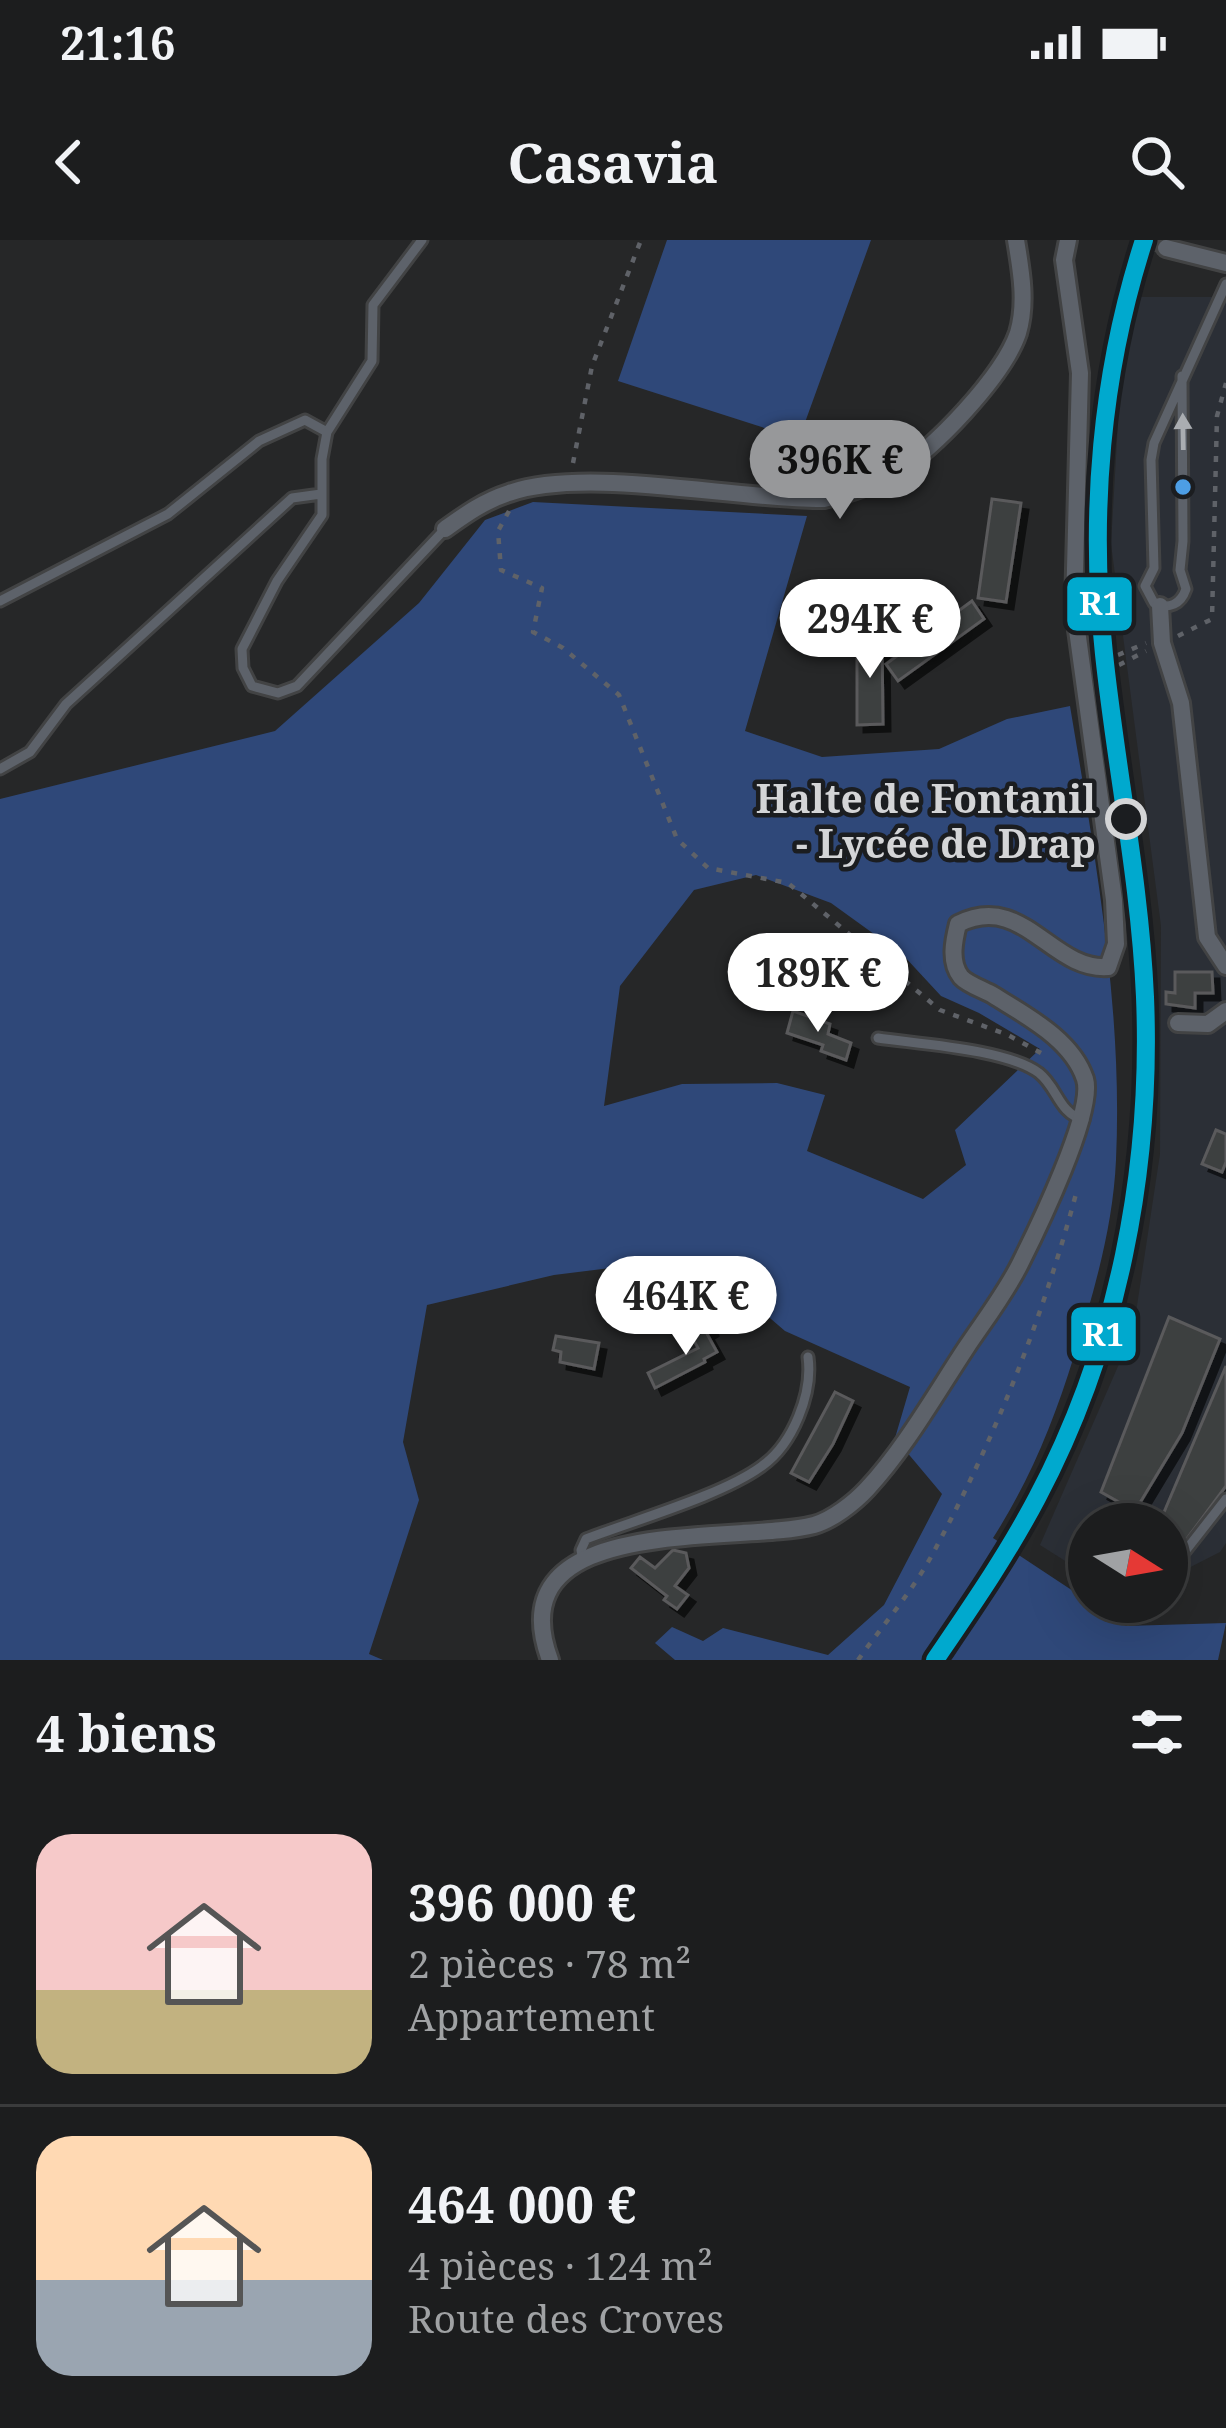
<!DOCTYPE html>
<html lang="fr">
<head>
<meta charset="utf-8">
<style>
  body { margin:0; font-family:"Noto Serif",serif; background:#292a2b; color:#f1f3f6; height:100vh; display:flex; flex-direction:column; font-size:45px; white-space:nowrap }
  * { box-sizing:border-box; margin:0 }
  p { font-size:39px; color:#a0a2a4 }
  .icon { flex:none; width:66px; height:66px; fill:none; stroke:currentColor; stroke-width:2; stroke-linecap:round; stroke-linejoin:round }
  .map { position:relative; height:1420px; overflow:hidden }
  .drawer { display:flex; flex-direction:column; background:#1c1d1e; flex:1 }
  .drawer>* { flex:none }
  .needle { width:78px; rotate:101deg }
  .buttons { position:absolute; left:1068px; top:1263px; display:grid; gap:24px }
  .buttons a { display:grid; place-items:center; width:120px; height:120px; border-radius:50%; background:#1c1d1e; box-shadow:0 12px 48px #0002,0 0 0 3px #3a3b3c; font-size:60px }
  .price { position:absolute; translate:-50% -102px; padding:0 27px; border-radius:42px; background:#fff; color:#222; font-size:39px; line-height:78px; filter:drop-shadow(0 3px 6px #0008) }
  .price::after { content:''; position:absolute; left:50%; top:72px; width:36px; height:27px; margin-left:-18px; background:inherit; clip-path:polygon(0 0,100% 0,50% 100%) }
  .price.current { background:#97989a; color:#111 }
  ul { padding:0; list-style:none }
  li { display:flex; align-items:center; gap:36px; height:300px; padding:0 36px }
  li+li { border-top:3px solid #3a3b3c }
  li span { display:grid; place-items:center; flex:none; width:336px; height:240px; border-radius:36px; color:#555 }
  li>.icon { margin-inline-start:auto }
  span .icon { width:144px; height:144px; fill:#fffc; stroke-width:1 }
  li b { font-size:51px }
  h2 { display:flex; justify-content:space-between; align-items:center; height:144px; padding:0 36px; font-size:51px }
  .status { display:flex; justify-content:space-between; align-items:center; height:84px; padding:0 60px; background:#1c1d1e; direction:ltr }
  .status svg { height:33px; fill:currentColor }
  header { display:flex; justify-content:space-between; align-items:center; height:156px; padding:0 36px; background:#1c1d1e; font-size:54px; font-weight:700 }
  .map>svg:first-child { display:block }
  .built { fill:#2b2f36 }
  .green { fill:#2f4879; fill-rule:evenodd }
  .building { fill:#3e3f40; stroke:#5a5a5b; stroke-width:3; filter:url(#shadow) }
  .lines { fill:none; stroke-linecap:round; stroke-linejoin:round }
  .street-tunnel { stroke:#404142; stroke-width:16; stroke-dasharray:16 8; stroke-linecap:butt }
  .lane-casing { stroke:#424344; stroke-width:15 }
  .street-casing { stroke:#424344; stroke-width:22 }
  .path { stroke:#5f6268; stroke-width:4.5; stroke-dasharray:6 9; stroke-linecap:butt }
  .lane { stroke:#5d626a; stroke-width:9 }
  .street { stroke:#5d626a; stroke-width:16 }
  .rail-1-casing { stroke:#1b1d20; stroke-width:27 }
  .rail-1 { stroke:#00a9ce; stroke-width:18 }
  .oneway { fill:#aaadb1 }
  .bus-dot { fill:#4d9ee5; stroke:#1b1d20; stroke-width:4.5 }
  .stop-dot { fill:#1b1d20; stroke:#d4d5d7; stroke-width:6 }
  .labels { text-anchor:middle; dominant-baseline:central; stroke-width:9; stroke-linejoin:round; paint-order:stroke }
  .stop-label { font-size:39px; font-weight:bold; fill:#d4d5d7; stroke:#1b1d20; text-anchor:end }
  .line-badge { stroke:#1b1d20; stroke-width:4.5 }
  .badge-label { font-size:33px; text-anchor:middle; font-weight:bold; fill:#fff }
</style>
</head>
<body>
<div class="status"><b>21:16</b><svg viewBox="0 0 49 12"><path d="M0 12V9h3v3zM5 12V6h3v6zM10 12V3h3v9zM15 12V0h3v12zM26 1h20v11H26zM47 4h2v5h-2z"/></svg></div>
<header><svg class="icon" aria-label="back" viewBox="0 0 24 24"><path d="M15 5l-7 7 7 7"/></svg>Casavia<svg class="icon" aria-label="search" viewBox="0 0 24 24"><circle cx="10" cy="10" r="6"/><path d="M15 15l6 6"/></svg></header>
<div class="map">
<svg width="1226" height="1420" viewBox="0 0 1226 1420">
  <defs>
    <filter id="shadow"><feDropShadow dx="7" dy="7" stdDeviation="0" flood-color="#0009"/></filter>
  </defs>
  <rect width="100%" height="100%" fill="#262728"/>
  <path class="built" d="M1141,57H1226V1303L1220,1312L1167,1339V1284H1089V1336L1040,1305L1133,1092L1160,914L1161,686L1111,304L1121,130Z"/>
  <path class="green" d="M667,0H871L799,199L618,141Z
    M533,262L807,276L745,491L822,517L939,509L1007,479L1070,466C1095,616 1123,768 1116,920C1113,987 1094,1052 1074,1116C1054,1181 1030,1240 993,1298L1126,1386L1226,1383L1218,1420H675L655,1403L672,1387L703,1401L723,1388L828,1415L884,1365L942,1254L895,1198L910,1147L785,1091L699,1017L554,1035L427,1065L403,1202L419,1260L369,1414L383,1420H0V559L275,491L419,363L485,280ZM756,635L831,663L903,715L941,756L979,773L1040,809L955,890L966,925L923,959L807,911L825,855L777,843L682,844L604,866L620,746L694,650Z"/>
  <path class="building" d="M992,259L1021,263L1006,362L978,358Z
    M972,361L984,379L898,441L886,424Z
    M857,397H882L883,484L857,485Z
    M1175,732H1212L1213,753H1195V768L1166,764V752L1175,753Z
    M793,771L830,784L828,794L851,803L846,820L821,811L823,805L787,793Z
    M1216,890L1226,894V922L1222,932L1202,924Z
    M1169,1077L1220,1099L1182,1193L1135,1271L1101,1252Z
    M707,1080L711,1089L706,1092L717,1112L704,1119L705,1122L655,1148L648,1133L698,1108L692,1097L697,1094L693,1087Z
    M556,1096L599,1103L594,1129L560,1122L561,1112L553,1110Z
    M1226,1126V1246L1186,1300L1167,1291V1284H1159Z
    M835,1152L853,1161L833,1204L809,1242L791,1233Z
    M673,1310L686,1313L689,1328L675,1346L688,1355L677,1369L664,1360L667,1356L631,1328L640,1317L655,1328Z"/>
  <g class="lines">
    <path class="street-tunnel" d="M1146,0L1166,8"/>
    <g class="lane-casing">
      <path id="lane" d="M422,0L373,65L372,121L327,192L322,219V275L277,341L242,409L243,428L252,446L278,453L297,446L445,289
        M1182,136L1183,301L1180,330L1186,349C1181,364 1169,370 1154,363L1145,346L1154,328L1151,220L1154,203L1226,44
        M0,361L168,274L259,201L305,180L327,192
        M0,529L30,512L66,464L292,258L321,254
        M878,798C919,804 1007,809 1039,833C1058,848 1058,873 1084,880
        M583,1320L581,1310L586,1299C635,1280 723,1255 762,1226C793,1204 813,1153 808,1117
        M1167,1323L1183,1314L1226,1259"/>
    </g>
    <g class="street-casing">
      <path id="street" d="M1166,8L1226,23
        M445,289C466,274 484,261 509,253C587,226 736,260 824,259C849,253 872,246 894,233C932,212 1004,135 1018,93C1027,63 1021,30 1016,0
        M1160,366L1162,403L1181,463L1207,697L1226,726
        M1178,783L1208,784L1226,771
        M550,1420C495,1271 737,1305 814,1285C832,1280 854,1263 867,1249C905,1208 935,1155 966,1108C984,1081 1005,1054 1020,1024C1037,990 1095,871 1085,839C1072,799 1026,776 993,755C984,750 967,744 961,737C949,722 954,700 958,684C1023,651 1051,731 1108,727L1116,704L1114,660L1074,368L1080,133L1064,20L1068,0"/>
    </g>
    <path class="path" d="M573,223L592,126L641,0
      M509,271L498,291L501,330L542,348L533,392L563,408L619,455L677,599L708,628L788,643L940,770L1008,795L1041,813
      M1178,396L1212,379L1217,176L1226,143
      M1118,415L1146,403
      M1119,425L1146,411
      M858,1420C882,1386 912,1352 932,1315C995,1199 1043,1078 1077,950"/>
    <use href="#lane" class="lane"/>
    <use href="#street" class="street"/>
    <g class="rail-1-casing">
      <path id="rail-1" d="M935,1420C971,1367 1007,1315 1037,1258C1118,1105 1152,930 1145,757C1140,642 1116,528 1104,414C1089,275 1101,133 1144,0"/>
    </g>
    <use href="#rail-1" class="rail-1"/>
  </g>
  <defs><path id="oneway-solid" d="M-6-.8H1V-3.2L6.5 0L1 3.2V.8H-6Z" transform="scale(3)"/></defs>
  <use class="oneway" href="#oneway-solid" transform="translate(1183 192) rotate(-91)"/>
  <circle class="bus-dot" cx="1183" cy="247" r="10"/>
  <circle class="stop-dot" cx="1126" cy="579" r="18"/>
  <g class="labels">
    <g class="stop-label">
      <text x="1096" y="557">Halte de Fontanil<tspan x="1096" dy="45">- Lycée de Drap</tspan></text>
    </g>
  </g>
  <g class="line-badge">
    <rect x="1065" y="335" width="69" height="58" rx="12" fill="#00a9ce"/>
    <rect x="1069" y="1065" width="69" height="58" rx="12" fill="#00a9ce"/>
  </g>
  <g class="badge-label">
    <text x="1100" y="375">R1</text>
    <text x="1103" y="1106">R1</text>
  </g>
</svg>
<div class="buttons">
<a><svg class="needle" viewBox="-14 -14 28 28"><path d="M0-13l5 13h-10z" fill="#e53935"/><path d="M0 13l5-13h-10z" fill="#a0a2a4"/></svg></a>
</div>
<b class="price current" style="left:840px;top:282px">396K €</b>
<b class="price" style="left:870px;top:441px">294K €</b>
<b class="price" style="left:818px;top:795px">189K €</b>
<b class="price" style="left:686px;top:1118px">464K €</b>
</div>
<section class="drawer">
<h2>4 biens<svg class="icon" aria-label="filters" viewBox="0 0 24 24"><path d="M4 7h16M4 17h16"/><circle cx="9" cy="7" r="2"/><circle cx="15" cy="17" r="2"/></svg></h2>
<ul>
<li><span style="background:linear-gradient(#f6c9c9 65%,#c2b280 0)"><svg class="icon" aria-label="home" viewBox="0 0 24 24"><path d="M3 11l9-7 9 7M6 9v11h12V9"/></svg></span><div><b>396 000 €</b><p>2 pièces · 78 m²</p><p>Appartement</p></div></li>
<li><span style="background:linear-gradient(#ffd9b3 60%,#9aa5b1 0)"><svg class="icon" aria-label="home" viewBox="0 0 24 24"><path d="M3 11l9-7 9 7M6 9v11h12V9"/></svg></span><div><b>464 000 €</b><p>4 pièces · 124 m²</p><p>Route des Croves</p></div></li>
</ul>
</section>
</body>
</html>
